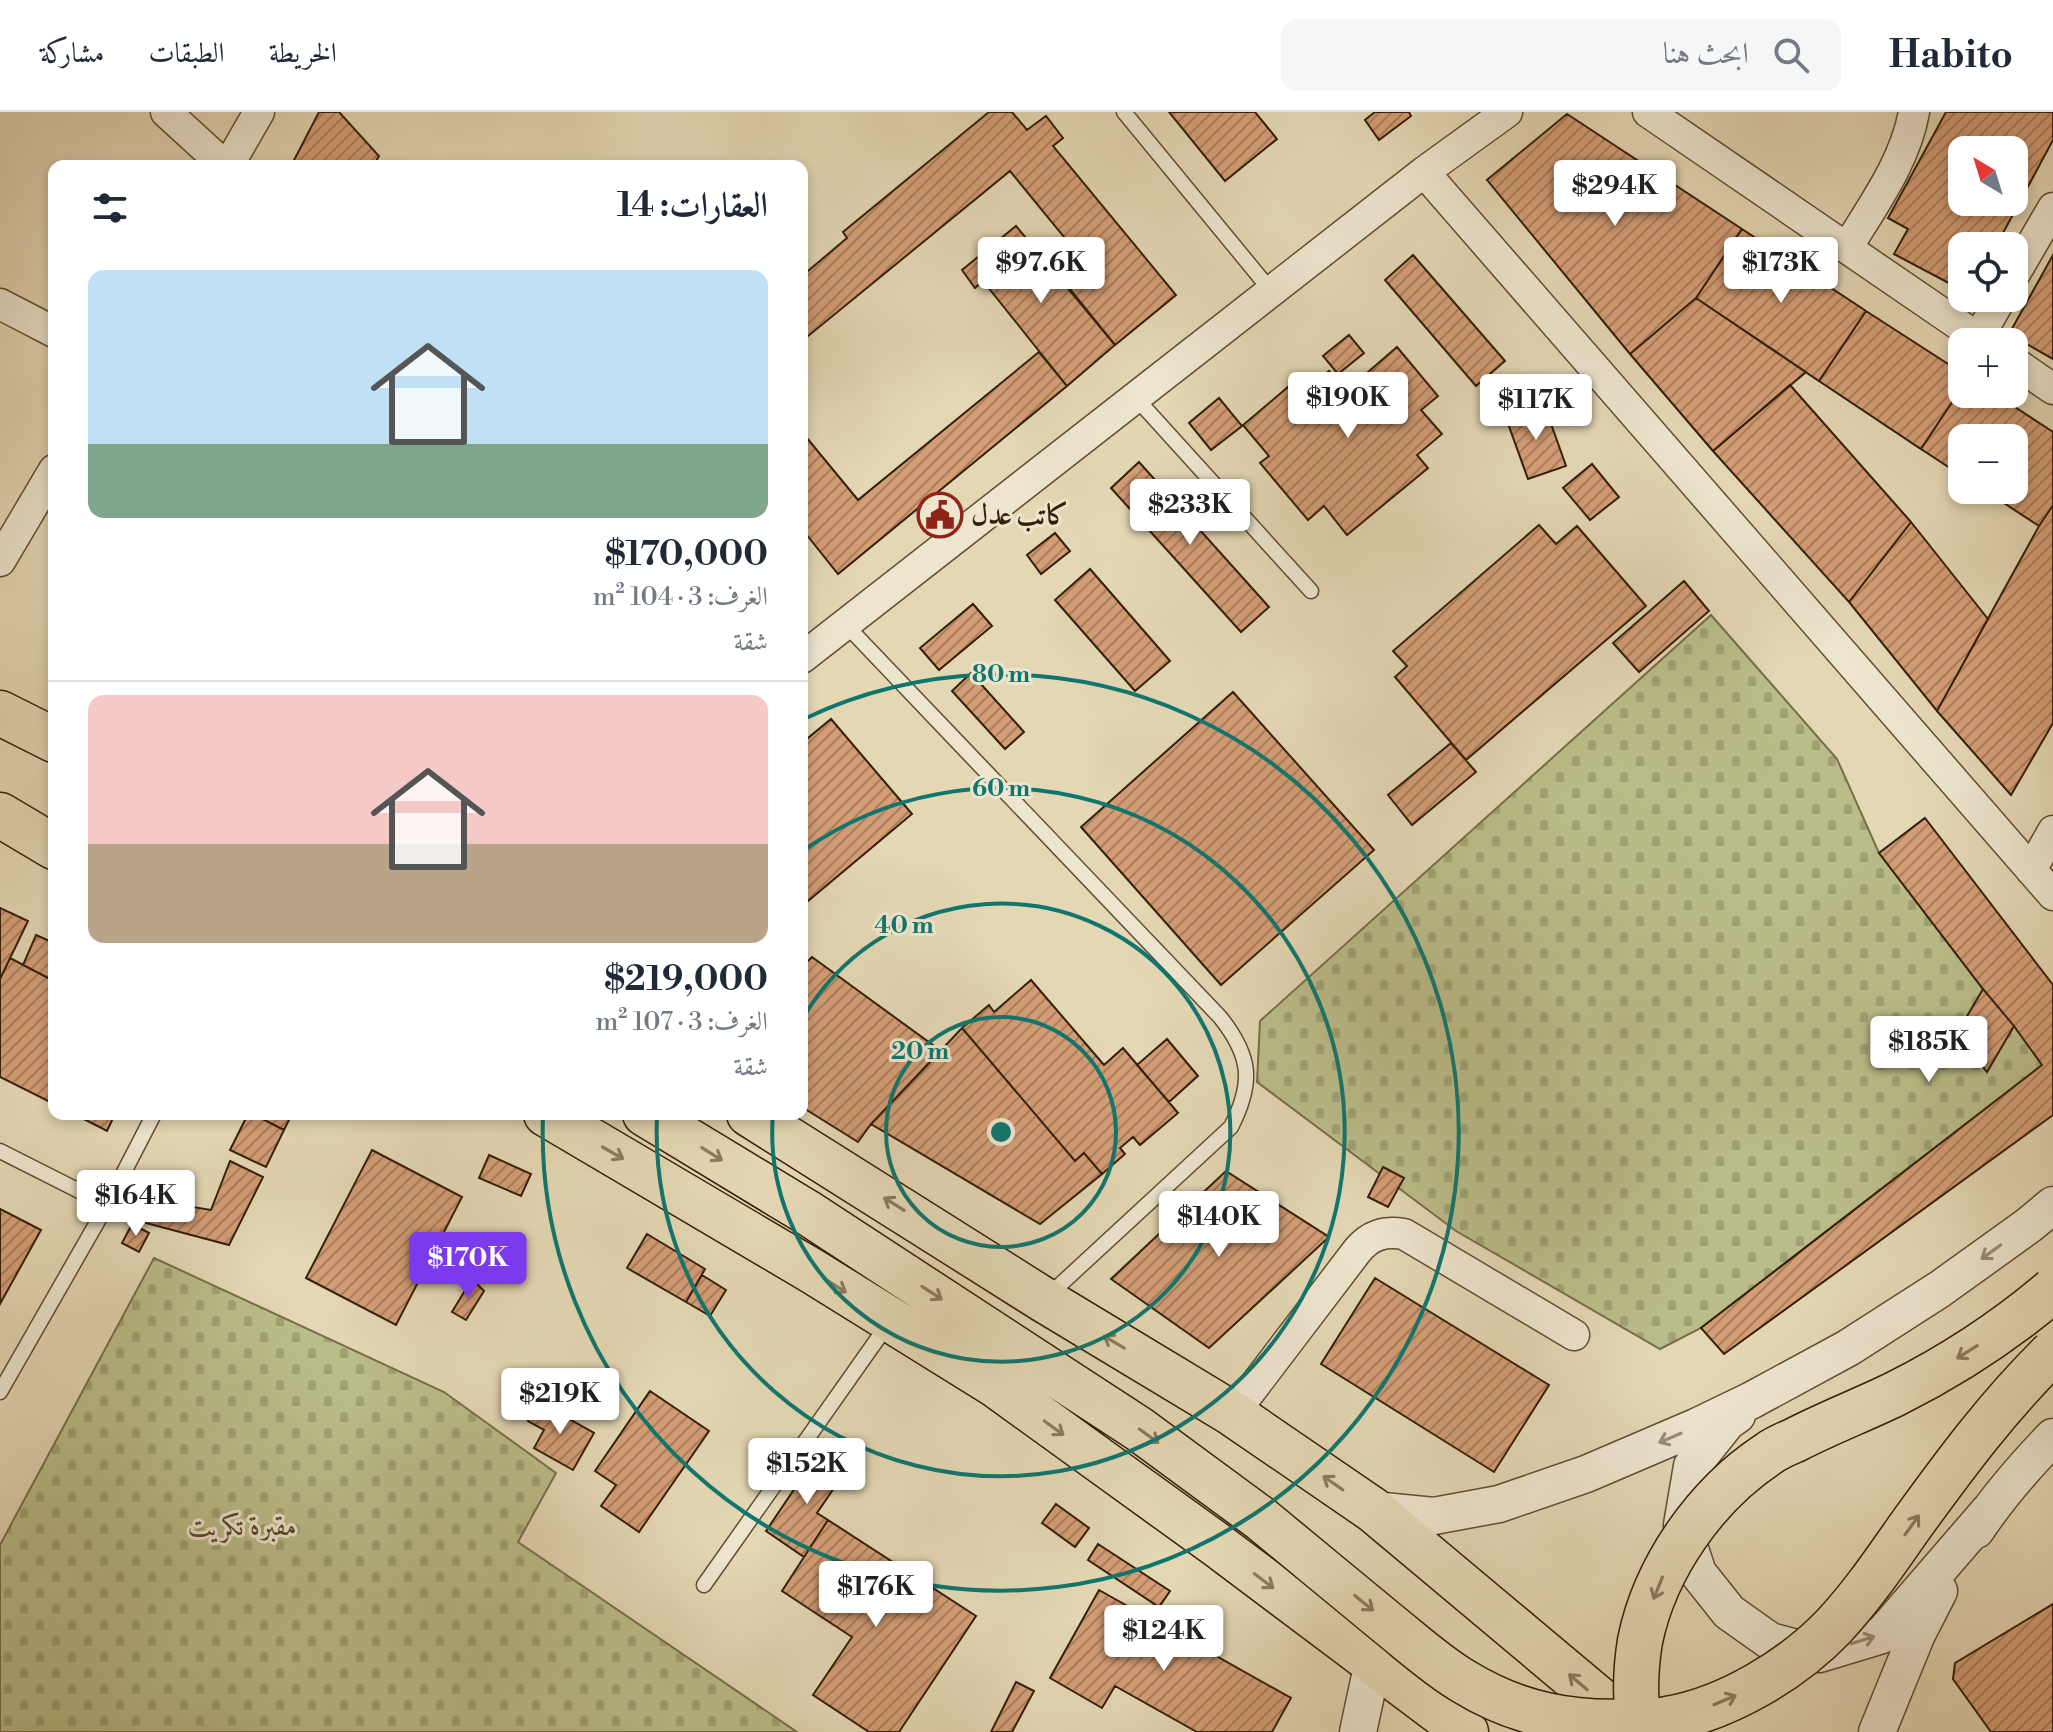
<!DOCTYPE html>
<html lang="ar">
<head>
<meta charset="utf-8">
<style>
  body { margin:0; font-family:"Libre Bodoni",Amiri,serif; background:#f6f6f7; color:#1f2937; direction:rtl; height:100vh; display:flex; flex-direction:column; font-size:30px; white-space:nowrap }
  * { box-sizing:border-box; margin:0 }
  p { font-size:26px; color:#747a83 }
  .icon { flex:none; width:44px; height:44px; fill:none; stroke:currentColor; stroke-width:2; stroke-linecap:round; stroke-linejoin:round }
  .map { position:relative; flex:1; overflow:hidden; direction:ltr }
  .drawer { position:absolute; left:48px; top:48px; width:760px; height:960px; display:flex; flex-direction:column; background:#fff; border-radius:16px; box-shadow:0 4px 12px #0003; direction:rtl }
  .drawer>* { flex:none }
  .needle { width:52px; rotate:322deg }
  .fabs { position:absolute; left:1948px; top:24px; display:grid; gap:16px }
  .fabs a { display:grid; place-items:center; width:80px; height:80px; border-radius:16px; background:#fff; box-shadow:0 4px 12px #0003; font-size:40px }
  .price { position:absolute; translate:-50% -68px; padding:0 18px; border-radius:8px; background:#fff; color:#222; font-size:26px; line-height:52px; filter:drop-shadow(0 2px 4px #0008) }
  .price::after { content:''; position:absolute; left:50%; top:48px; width:24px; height:18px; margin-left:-12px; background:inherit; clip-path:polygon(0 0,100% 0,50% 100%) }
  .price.on { background:#7c3aed; color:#fff }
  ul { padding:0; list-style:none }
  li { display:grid; align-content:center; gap:16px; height:424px; padding:0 40px }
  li+li { border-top:2px solid #e0e1e3 }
  li span { display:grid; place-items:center; height:248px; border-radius:16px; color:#555 }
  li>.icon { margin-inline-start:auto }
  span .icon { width:144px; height:144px; fill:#fffc; stroke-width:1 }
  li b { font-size:34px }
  h2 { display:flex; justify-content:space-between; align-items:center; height:96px; padding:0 40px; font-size:34px }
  header { display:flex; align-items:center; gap:48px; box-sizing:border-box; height:112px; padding:0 40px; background:#fff; border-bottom:2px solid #e0e1e3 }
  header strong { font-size:38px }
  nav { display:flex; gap:44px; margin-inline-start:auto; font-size:28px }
  .search { width:560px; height:72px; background:#f6f6f7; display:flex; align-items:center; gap:20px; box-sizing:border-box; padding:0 28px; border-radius:16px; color:#747a83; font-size:30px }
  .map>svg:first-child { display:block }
  .cemetery { fill:url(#cemetery-stones); stroke:#776e48; stroke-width:2 }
  .building { fill:url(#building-hatch); stroke:#341f07; stroke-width:2; fill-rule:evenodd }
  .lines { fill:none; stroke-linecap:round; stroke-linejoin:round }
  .service-casing { stroke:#604d32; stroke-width:17 }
  .minor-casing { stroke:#604d32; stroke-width:33 }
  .tertiary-casing { stroke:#604d32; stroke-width:39 }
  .primary-casing { stroke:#341f07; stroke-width:47 }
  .service { stroke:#ede5ce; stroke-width:14 }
  .minor { stroke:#ede5ce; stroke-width:30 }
  .tertiary { stroke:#ede5ce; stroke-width:36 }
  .primary { stroke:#e4d7b4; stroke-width:44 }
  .primary-bridge-casing { stroke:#341f07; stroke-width:47; stroke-linecap:butt }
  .primary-bridge { stroke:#e4d7b4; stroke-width:44 }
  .oneway { stroke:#8c7b5e }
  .oneway2 { stroke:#9a8c74 }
  .ring { fill:none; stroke:#0f766e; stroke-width:4 }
  .labels { text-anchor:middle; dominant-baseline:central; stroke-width:6; stroke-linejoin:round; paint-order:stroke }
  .poi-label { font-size:28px; font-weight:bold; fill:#341f07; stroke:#ede5ce; text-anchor:start }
  .park-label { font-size:28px; font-style:italic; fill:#564628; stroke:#ede5ce }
  .centre { fill:#0f766e; stroke:#ede5ce; stroke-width:4 }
  .ring-label { font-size:24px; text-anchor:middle; font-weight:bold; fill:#0f766e; stroke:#ede5ce; stroke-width:6; stroke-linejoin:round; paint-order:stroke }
</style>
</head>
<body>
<header>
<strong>Habito</strong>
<div class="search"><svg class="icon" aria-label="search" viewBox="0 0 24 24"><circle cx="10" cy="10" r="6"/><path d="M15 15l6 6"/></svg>ابحث هنا</div>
<nav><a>الخريطة</a><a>الطبقات</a><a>مشاركة</a></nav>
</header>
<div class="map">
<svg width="2053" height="1620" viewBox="0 0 2053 1620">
  <defs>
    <pattern id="cemetery-stones" width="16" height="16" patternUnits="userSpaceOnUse" patternTransform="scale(2)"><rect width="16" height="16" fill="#babd89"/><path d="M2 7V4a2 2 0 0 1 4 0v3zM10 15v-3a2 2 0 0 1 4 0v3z" fill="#a0a275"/></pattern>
    <pattern id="building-hatch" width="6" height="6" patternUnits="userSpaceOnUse" patternTransform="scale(2)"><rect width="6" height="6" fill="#d39d75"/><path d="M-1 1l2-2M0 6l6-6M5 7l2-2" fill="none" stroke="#ac7f5e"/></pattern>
  </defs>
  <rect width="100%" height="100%" fill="#e4d7b4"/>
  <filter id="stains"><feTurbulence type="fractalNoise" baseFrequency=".0025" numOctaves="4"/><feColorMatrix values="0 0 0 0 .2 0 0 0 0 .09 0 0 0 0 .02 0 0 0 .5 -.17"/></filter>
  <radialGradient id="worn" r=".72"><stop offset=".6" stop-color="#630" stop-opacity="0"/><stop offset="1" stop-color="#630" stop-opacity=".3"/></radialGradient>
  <path class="cemetery" d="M1711,503L1837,647L1879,741L1983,877L2014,914L2042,953L1701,1216L1660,1237L1456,1119L1257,970L1260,909Z
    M154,1146L444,1280L556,1361L518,1430L797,1620H0V1433Z"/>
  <path class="building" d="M319,0H339L379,44L373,54H291Z
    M989,0H1012L1027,18L1046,4L1063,26L1053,34L1176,183L1115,233L1069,176L1091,158L1010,59L802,229V164L847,126L843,120Z
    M1169,0H1255L1277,27L1225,69Z
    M1375,0H1409L1411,4L1379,28L1365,8Z
    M1946,0H2053V28L1996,134H1962V178L1894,142L1908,117L1888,106ZM1962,38H2014V90H1962Z
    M1567,2L1742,117L1696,186L1630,242L1487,68Z
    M1016,114L1115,233L1067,274L983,169L975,176L962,158Z
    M1742,117L1866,199L1819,269L1696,186Z
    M1413,143L1505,249L1476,274L1385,168Z
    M2053,143V247L2009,222Z
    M1696,186L1806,260L1713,339L1630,242Z
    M1866,199L1962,261V275L1921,337L1819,269Z
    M1349,223L1364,241L1338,262L1323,244Z
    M1397,235L1438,284L1421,298L1442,322L1417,343L1428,356L1347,423L1324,394L1308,408L1260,351L1269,344L1243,313L1288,275L1297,285L1329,259L1346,279Z
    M1039,240L1067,274L838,462L802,417V320L858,388Z
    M1790,273L1911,410L1849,490L1713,339Z
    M1962,275V282H1995L2053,320V393L2039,414L1984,378H2014V326H1962V364L1921,337Z
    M1219,286L1242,314L1211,338L1189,311Z
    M1544,292L1566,354L1528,367L1506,306Z
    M1139,350L1269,495L1241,520L1111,376Z
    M1592,352L1619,385L1590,408L1563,376Z
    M2053,393V611L2011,683L1937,599L2039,414Z
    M1911,410L1988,507L1937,599L1849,490Z
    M1539,413L1556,432L1577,414L1646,494L1466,648L1395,565L1407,554L1393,539Z
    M1055,421L1070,439L1041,462L1027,443Z
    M1090,457L1170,549L1135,579L1055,488Z
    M1684,469L1709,499L1639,560L1613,531Z
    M973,492L992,514L939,558L920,536Z
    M971,561L1024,620L1005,637L952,579Z
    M1233,580L1374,738L1221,873L1081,715Z
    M831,607L912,702L802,794V631Z
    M1451,631L1476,660L1412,713L1388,683Z
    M1925,706L2053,873V1003L1724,1242L1701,1216L2042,953L2014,914L1983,877L1879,741Z
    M0,796L28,809L0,867Z
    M36,823L54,831V869L23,853Z
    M812,845L941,939L871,1012L858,1030L802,995V855Z
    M10,846L54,869V992L0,965V867Z
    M1031,868L1104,953L1123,936L1178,1001L1140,1033L1133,1025L1120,1036L1125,1042L1102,1062L1084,1041L1075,1049L962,916L989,893L994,900Z
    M1983,877L2014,914L1987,960L1956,923Z
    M962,916L1075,1049L1084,1041L1102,1062L1040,1112L871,1012Z
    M1167,927L1198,964L1169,990L1137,953Z
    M74,1002H115L107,1019Z
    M248,1002H253L284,1018L266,1055L230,1038Z
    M253,1002H292L284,1018Z
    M372,1038L462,1085L396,1213L306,1166Z
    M489,1043L531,1062L521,1084L479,1066Z
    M230,1049L263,1065L229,1133L146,1111L149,1088L211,1098Z
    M1383,1055L1404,1066L1388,1095L1368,1085Z
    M1226,1059L1329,1125L1209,1236L1111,1167Z
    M0,1097L41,1118L0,1192Z
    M132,1112L149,1121L139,1140L122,1131Z
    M647,1122L705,1157L686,1190L627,1156Z
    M702,1163L726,1178L710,1204L686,1190Z
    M1375,1166L1549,1273L1494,1360L1321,1252Z
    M472,1167L484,1179L466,1208L452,1200Z
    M650,1279L709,1319L639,1420L601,1394L616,1373L595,1359Z
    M539,1290L594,1321L573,1358L534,1336L544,1318L528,1309Z
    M820,1339L847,1357L817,1401L828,1408L804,1445L766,1419Z
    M1056,1392L1089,1416L1075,1435L1042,1411Z
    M828,1408L976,1504L899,1620H869L813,1583L852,1525L782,1479Z
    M1098,1432L1170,1479L1159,1495L1088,1448Z
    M1099,1478L1291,1586L1272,1620H1197L1115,1574L1102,1596L1050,1566Z
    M2053,1492V1620H1991L1953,1567L1955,1551Z
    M1016,1570L1034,1579L1012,1620H991Z"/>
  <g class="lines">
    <g class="service-casing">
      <path id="service" d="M1124,0L1272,180
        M1135,285L1311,479
        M845,512L1220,905C1251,944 1254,970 1231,1015L1049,1183
        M0,1039L107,1093
        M0,1280L107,1093L154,1002
        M704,1473L888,1212"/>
    </g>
    <g class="minor-casing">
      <path id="minor" d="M166,0L225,54
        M1648,0L1984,230
        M228,54L259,0
        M1424,60L2053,783
        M1847,136C1873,93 1905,50 1914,0
        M2014,163L2053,96
        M0,192L54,220
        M1978,226L2001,186
        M2014,250L2053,277
        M0,449L54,358
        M802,546L1424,60L1507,0
        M2031,758L2053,719
        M1233,1302L1357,1139C1370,1123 1384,1119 1404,1122L1574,1223"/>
    </g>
    <g class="tertiary-casing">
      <path id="tertiary" d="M1737,1303L1727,1310L1692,1354L1682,1413L1698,1461L1729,1500L1770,1529L1819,1542L1882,1523L1989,1399
        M1373,1398L1434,1404L1499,1392L1586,1362L1696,1315L1752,1288L1848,1236L1940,1177L2029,1113L2053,1093
        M1976,1418C1998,1385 2025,1354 2053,1325
        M1358,1620L1373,1550
        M1877,1620L1917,1522L1939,1479"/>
    </g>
    <g class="primary-casing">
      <path id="primary" d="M0,601L54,628
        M0,703L54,735
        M546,1002L812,1159L994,1272L1217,1433L1466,1620
        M645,1002L805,1099L1139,1317L1260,1406
        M749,1002L1044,1188L1233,1302L1373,1398L1638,1620"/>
    </g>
    <use href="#service" class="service"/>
    <use href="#minor" class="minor"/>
    <use href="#tertiary" class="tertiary"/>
    <use href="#primary" class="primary"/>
    <g class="primary-bridge-casing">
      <path id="primary-bridge" d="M1260,1406C1302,1441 1344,1475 1386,1510C1411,1530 1436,1553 1463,1569C1518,1603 1574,1613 1637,1609C1647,1609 1657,1609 1667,1607C1727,1597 1793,1557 1834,1514C1863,1483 1887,1447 1911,1413C1956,1351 1998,1294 2053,1240
        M1639,1620C1635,1590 1635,1559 1640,1529C1655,1455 1706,1383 1768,1342C1776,1336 1786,1332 1795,1328C1828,1311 1862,1298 1895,1282C1951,1254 2006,1218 2053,1178"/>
    </g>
    <use href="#primary-bridge" class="primary-bridge"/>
  </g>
  <defs><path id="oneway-shaft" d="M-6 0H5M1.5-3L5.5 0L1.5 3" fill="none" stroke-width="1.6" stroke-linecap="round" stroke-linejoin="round" transform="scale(2)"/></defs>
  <g class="oneway">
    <use href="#oneway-shaft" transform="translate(613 1041) rotate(30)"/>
    <use href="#oneway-shaft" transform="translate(712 1042) rotate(32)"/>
    <use href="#oneway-shaft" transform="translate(894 1092) rotate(-148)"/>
    <use href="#oneway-shaft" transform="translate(836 1174) rotate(32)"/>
    <use href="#oneway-shaft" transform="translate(932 1181) rotate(33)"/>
    <use href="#oneway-shaft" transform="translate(1114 1230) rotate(-149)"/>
    <use href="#oneway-shaft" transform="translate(1967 1240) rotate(148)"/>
    <use href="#oneway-shaft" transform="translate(1054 1316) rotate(36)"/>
    <use href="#oneway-shaft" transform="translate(1149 1324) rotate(36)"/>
    <use href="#oneway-shaft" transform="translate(1333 1371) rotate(-145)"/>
    <use href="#oneway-shaft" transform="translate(1912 1413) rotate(-54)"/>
    <use href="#oneway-shaft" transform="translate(1264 1469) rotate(37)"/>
    <use href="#oneway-shaft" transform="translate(1658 1476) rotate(112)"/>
    <use href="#oneway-shaft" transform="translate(1364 1491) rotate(39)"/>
    <use href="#oneway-shaft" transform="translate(1578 1570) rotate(-140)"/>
    <use href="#oneway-shaft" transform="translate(1725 1588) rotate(-23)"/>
  </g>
  <g class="oneway2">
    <use href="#oneway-shaft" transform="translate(1991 1140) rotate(144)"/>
    <use href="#oneway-shaft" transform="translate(1670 1326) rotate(157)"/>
    <use href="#oneway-shaft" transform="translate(1863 1528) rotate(-17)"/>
  </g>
  <g class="ring">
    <circle cx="1001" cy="1020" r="115"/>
    <path d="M803 906A229 229 0 1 1 773 1002"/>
    <path d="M804 738A344 344 0 1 1 657 1005"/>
    <path d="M804 607A458 458 0 1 1 543 1004"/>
  </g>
  <defs>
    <g id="civic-ring" transform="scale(2.3)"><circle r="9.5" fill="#ede5ce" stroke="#8f2418" stroke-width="1.5"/><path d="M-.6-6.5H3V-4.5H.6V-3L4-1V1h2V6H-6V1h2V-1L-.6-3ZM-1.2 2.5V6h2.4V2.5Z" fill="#8f2418"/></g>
  </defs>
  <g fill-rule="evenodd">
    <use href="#civic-ring" x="940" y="403"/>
  </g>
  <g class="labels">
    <g class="poi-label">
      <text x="971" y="403">كاتب عدل</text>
    </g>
    <g class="park-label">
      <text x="243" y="1414">مقبرة تكريت</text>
    </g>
  </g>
  <circle cx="1001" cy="1020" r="12" class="centre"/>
  <g class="ring-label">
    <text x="1001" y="570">80 m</text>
    <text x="1001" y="684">60 m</text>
    <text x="904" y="821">40 m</text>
    <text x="920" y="947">20 m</text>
  </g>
  <rect width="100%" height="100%" filter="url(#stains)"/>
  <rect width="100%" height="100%" fill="url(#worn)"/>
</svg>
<div class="fabs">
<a><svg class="needle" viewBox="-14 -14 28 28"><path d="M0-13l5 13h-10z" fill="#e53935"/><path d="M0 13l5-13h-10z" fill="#747a83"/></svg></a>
<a><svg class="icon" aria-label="locate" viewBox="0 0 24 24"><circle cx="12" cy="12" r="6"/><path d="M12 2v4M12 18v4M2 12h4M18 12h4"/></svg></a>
<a>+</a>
<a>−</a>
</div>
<b class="price" style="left:1615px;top:116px">$294K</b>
<b class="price" style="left:1041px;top:193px">$97.6K</b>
<b class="price" style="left:1781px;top:193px">$173K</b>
<b class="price" style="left:1348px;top:328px">$190K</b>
<b class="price" style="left:1536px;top:330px">$117K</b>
<b class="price" style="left:1190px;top:435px">$233K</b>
<b class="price" style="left:1929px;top:972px">$185K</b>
<b class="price" style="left:136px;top:1126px">$164K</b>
<b class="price" style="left:1219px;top:1147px">$140K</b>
<b class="price on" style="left:468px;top:1188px">$170K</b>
<b class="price" style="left:560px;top:1324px">$219K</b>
<b class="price" style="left:807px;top:1394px">$152K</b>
<b class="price" style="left:876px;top:1517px">$176K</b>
<b class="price" style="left:1164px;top:1561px">$124K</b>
<section class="drawer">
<h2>العقارات: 14<svg class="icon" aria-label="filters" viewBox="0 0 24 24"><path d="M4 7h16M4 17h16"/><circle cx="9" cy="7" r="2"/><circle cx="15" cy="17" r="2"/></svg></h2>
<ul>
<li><span style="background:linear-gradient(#bfe0f5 70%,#7fa58c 0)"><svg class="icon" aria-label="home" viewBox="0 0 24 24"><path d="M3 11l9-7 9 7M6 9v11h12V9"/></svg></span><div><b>$170,000</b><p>الغرف: 3 · 104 m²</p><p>شقة</p></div></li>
<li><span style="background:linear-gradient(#f6c9c9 60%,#b9a48a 0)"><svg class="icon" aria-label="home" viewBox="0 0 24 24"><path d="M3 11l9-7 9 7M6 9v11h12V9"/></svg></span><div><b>$219,000</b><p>الغرف: 3 · 107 m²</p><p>شقة</p></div></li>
</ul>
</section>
</div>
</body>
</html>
